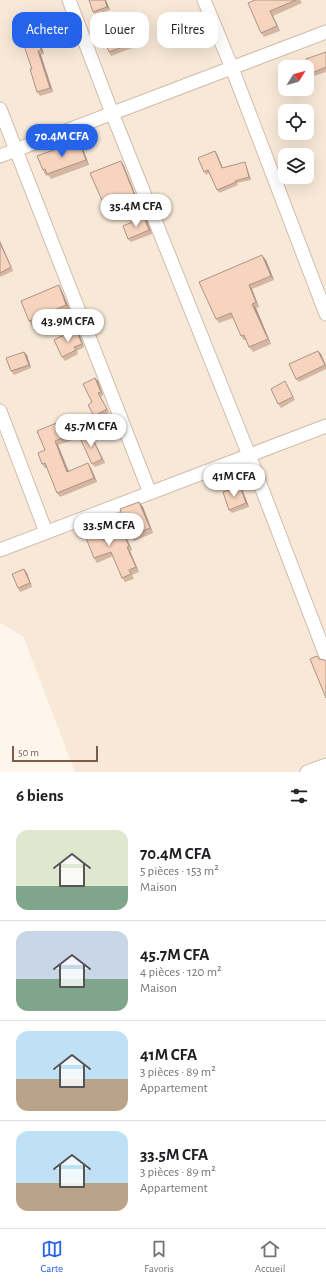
<!DOCTYPE html>
<html lang="fr">
<head>
<meta charset="utf-8">
<style>
  body { margin:0; font-family:"Alegreya Sans",sans-serif; background:#f6f6f6; color:#202124; height:100vh; display:flex; flex-direction:column; font-size:15px; white-space:nowrap }
  * { box-sizing:border-box; margin:0 }
  p { font-size:13px; color:#757577 }
  .icon { flex:none; width:22px; height:22px; fill:none; stroke:currentColor; stroke-width:2; stroke-linecap:round; stroke-linejoin:round }
  .map { position:relative; height:772px; overflow:hidden }
  .sheet { display:flex; flex-direction:column; background:#fff; flex:1 }
  .sheet>* { flex:none }
  .hud { position:absolute; left:12px; top:12px; width:302px; height:36px; display:flex; gap:8px }
  .needle { width:26px; rotate:53deg }
  .buttons { position:absolute; left:278px; top:60px; display:grid; gap:8px }
  .buttons a { display:grid; place-items:center; width:36px; height:36px; border-radius:8px; background:#fff; box-shadow:0 4px 16px #0002; font-size:20px }
  .scale { position:absolute; left:12px; bottom:10px; width:86px; box-sizing:border-box; padding-left:4px; border:2px solid #7d5b49; border-top:0; font-size:11px; line-height:14px; white-space:nowrap; color:#7d5b49; -webkit-text-stroke:3px #fffaf2; paint-order:stroke }
  .price { position:absolute; translate:-50% -34px; padding:0 9px; border-radius:14px; background:#fff; color:#222; font-size:13px; line-height:26px; filter:drop-shadow(0 1px 2px #0008) }
  .price::after { content:''; position:absolute; left:50%; top:24px; width:12px; height:9px; margin-left:-6px; background:inherit; clip-path:polygon(0 0,100% 0,50% 100%) }
  .price.selected { background:#2563eb; color:#fff }
  ul { padding:0; list-style:none }
  li { display:flex; align-items:center; gap:12px; height:100px; padding:0 16px }
  li+li { border-top:1px solid #e0e0e0 }
  li span { display:grid; place-items:center; flex:none; width:112px; height:80px; border-radius:12px; color:#555 }
  li>.icon { margin-inline-start:auto }
  span .icon { width:48px; height:48px; fill:#fffc; stroke-width:1 }
  li b { font-size:17px }
  h2 { display:flex; justify-content:space-between; align-items:center; height:48px; padding:0 16px; font-size:17px }
  .pill { padding:0 14px; border-radius:12px; background:#fff; box-shadow:0 4px 16px #0002; font-size:14px; line-height:36px }
  .pill.selected { background:#2563eb; color:#fff }
  .tab-bar { display:flex; justify-content:space-around; align-items:center; height:56px; border-top:1px solid #e0e0e0; background:#fff; font-size:11px; color:#757577 }
  .tab-bar a { display:grid; justify-items:center; gap:2px }
  .tab-bar .selected { color:#2563eb }
  .map>svg:first-child { display:block }
  .residential { fill:#f7e8d7; fill-rule:evenodd }
  .lines { fill:none; stroke-linecap:round; stroke-linejoin:round }
  .minor-casing { stroke:#d3bdad; stroke-width:15 }
  .minor { stroke:#fff; stroke-width:13 }
  .wall { fill:#d4b6a3 }
  .shaded-wall { fill:#ad9485 }
  .building { fill:#f7d4be; stroke:#ad9485 }
</style>
</head>
<body>
<div class="map">
<svg width="326" height="772" viewBox="0 0 326 772">
  <rect width="100%" height="100%" fill="#fef6ea"/>
  <path class="residential" d="M0,0H326V772H75L23,636L0,623ZM285,67H307V89H285ZM285,111H307V133H285ZM285,155H307V177H285Z"/>
  <g class="lines">
    <g class="minor-casing">
      <path id="minor" d="M69,0L112,113L249,455L326,656
        M204,0L232,68L326,314
        M0,109L150,493
        M0,156L326,32
        M0,411L46,532
        M0,550L326,426
        M307,772L326,765"/>
    </g>
    <use href="#minor" class="minor"/>
  </g>
  <path class="wall" d="M106,0L110,10L96,15L93,12Z
    M255,0H300L302,3L273,16L280,31L264,37L261,33Z
    M124,28L126,32L132,48L111,56L109,52Z
    M40,42L44,54L41,55L53,92L40,96L37,92L32,69Z
    M326,52V72L314,76L312,73Z
    M79,141L82,146L89,165L51,179L48,175L46,176L43,170Z
    M215,151L217,154L223,168L245,162L251,180L237,183L238,185L219,193L209,173L206,175L204,172Z
    M121,161L124,166L140,206L112,219L108,214Z
    M144,217L147,221L152,234L131,242L128,239Z
    M0,241L13,271L0,277Z
    M266,260L274,280L252,289L259,307L256,308L271,344L253,352L249,347L246,340H244L241,336L233,318L219,323L216,319Z
    M59,285L62,291L70,310L32,326L29,321Z
    M79,333L84,347L77,351L78,354L65,361L62,357Z
    M318,351L321,354L326,365V369L299,382L296,379Z
    M24,352L27,355L31,368L14,375L11,371Z
    M95,378L98,381L103,395L101,397L109,412L97,420L94,416L92,402Z
    M287,385L295,400L281,408L278,404Z
    M72,423L78,438L58,445L69,471L91,468L97,482L60,497L57,493L47,468H45L42,464L45,450Z
    M90,433L105,463L95,467L92,464Z
    M242,489L249,507L232,513L229,510Z
    M139,502L143,507L153,533L134,541L130,536Z
    M94,517L97,522L104,540L123,533L126,537L132,550L130,551L139,572L132,575L134,579L125,582L122,578L113,556L97,563L94,558Z
    M24,569L27,573L32,587L20,592L18,588Z"/>
  <path class="shaded-wall" d="M105,0H106L110,10L107,7Z
    M270,11L273,16L280,31L277,26Z
    M37,38L40,42L44,54L41,50Z
    M38,51L41,55L53,92L50,88Z
    M79,141L82,146L89,165L86,160Z
    M215,151L217,154L224,171L222,168Z
    M121,161L124,166L140,206L137,201Z
    M245,162L251,180L249,177Z
    M144,217L147,221L152,234L149,230Z
    M0,241L13,271L11,267L0,243Z
    M262,255L266,260L274,280L271,276Z
    M59,285L62,291L70,310L66,305Z
    M249,285L252,289L259,307L256,302Z
    M252,304L256,308L271,344L268,339Z
    M76,329L79,333L84,347L82,344Z
    M318,351L321,354L326,366L325,365Z
    M24,352L27,355L31,368L29,365Z
    M95,378L98,381L103,395L101,392Z
    M69,418L72,423L78,438L75,433Z
    M90,433L105,463L102,459Z
    M55,441L58,445L70,476L67,472Z
    M88,463L91,468L97,482L94,478Z
    M240,486L242,489L249,507L246,503Z
    M139,502L143,507L153,533L150,528Z
    M94,517L97,522L106,545L103,540Z
    M123,533L126,537L132,550L129,546Z
    M127,547L130,551L139,572L136,567Z
    M24,569L27,573L32,587L30,583Z"/>
  <path class="building" d="M89,0H105L107,7L93,12Z
    M255,0H296L270,11L277,26L261,33L248,3Z
    M124,28L130,44L109,52L103,37Z
    M37,38L41,50L38,51L50,88L37,92L30,69H32L23,43Z
    M326,52V67L312,73L306,59Z
    M79,141L86,160L47,174L45,169L43,170L37,156Z
    M215,151L222,168L245,162L249,177L235,181L236,182L217,190L208,170L204,172L198,158Z
    M121,161L137,201L108,214L90,173Z
    M144,217L149,230L128,239L123,226Z
    M0,243L11,267L0,273Z
    M262,255L271,276L249,285L256,302L252,304L268,339L249,347L244,335L241,336L231,313L216,319L199,282Z
    M59,285L66,305L29,321L21,301Z
    M76,329L82,344L74,347L76,350L62,357L54,340Z
    M318,351L325,365L296,379L289,364Z
    M24,352L29,365L11,371L6,358Z
    M95,378L101,392L98,393L107,409L94,416L88,405L92,402L83,384Z
    M285,381L293,397L278,404L271,389Z
    M69,418L75,433L55,441L67,472L88,463L94,478L57,493L45,463L42,464L38,453L45,450L37,431Z
    M90,433L102,459L92,464L80,438Z
    M240,486L246,503L229,510L223,492Z
    M139,502L150,528L130,536L120,509Z
    M94,517L103,540L123,533L129,546L127,547L136,567L129,570L131,574L122,578L111,552L94,558L80,523Z
    M24,569L30,583L18,588L12,574Z
    M317,656L319,659L325,660L326,662V698L310,659Z"/>
</svg>
<div class="buttons">
<a><svg class="needle" viewBox="-14 -14 28 28"><path d="M0-13l5 13h-10z" fill="#e53935"/><path d="M0 13l5-13h-10z" fill="#757577"/></svg></a>
<a><svg class="icon" aria-label="locate" viewBox="0 0 24 24"><circle cx="12" cy="12" r="6"/><path d="M12 2v4M12 18v4M2 12h4M18 12h4"/></svg></a>
<a><svg class="icon" aria-label="layers" viewBox="0 0 24 24"><path d="M12 4l9 5-9 5-9-5zM3 14l9 5 9-5"/></svg></a>
</div>
<div class="scale">50 m</div>
<b class="price selected" style="left:62px;top:158px">70.4M CFA</b>
<b class="price" style="left:136px;top:228px">35.4M CFA</b>
<b class="price" style="left:68px;top:343px">43.9M CFA</b>
<b class="price" style="left:91px;top:448px">45.7M CFA</b>
<b class="price" style="left:234px;top:498px">41M CFA</b>
<b class="price" style="left:109px;top:547px">33.5M CFA</b>
<div class="hud">
<a class="pill selected">Acheter</a>
<a class="pill">Louer</a>
<a class="pill">Filtres</a>
</div>
</div>
<section class="sheet">
<h2>6 biens<svg class="icon" aria-label="filters" viewBox="0 0 24 24"><path d="M4 7h16M4 17h16"/><circle cx="9" cy="7" r="2"/><circle cx="15" cy="17" r="2"/></svg></h2>
<ul>
<li><span style="background:linear-gradient(#dfe7d0 70%,#7fa58c 0)"><svg class="icon" aria-label="home" viewBox="0 0 24 24"><path d="M3 11l9-7 9 7M6 9v11h12V9"/></svg></span><div><b>70.4M CFA</b><p>5 pièces · 153 m²</p><p>Maison</p></div></li>
<li><span style="background:linear-gradient(#c9d6e8 60%,#7fa58c 0)"><svg class="icon" aria-label="home" viewBox="0 0 24 24"><path d="M3 11l9-7 9 7M6 9v11h12V9"/></svg></span><div><b>45.7M CFA</b><p>4 pièces · 120 m²</p><p>Maison</p></div></li>
<li><span style="background:linear-gradient(#bfe0f5 60%,#b9a48a 0)"><svg class="icon" aria-label="home" viewBox="0 0 24 24"><path d="M3 11l9-7 9 7M6 9v11h12V9"/></svg></span><div><b>41M CFA</b><p>3 pièces · 89 m²</p><p>Appartement</p></div></li>
<li><span style="background:linear-gradient(#bfe0f5 65%,#b9a48a 0)"><svg class="icon" aria-label="home" viewBox="0 0 24 24"><path d="M3 11l9-7 9 7M6 9v11h12V9"/></svg></span><div><b>33.5M CFA</b><p>3 pièces · 89 m²</p><p>Appartement</p></div></li>
</ul>
</section>
<nav class="tab-bar">
<a class="selected"><svg class="icon" aria-label="map" viewBox="0 0 24 24"><path d="M3 6l6-2 6 2 6-2v14l-6 2-6-2-6 2zM9 4v14M15 6v14"/></svg>Carte</a>
<a><svg class="icon" aria-label="saved" viewBox="0 0 24 24"><path d="M7 4h10v16l-5-4-5 4z"/></svg>Favoris</a>
<a><svg class="icon" aria-label="home" viewBox="0 0 24 24"><path d="M3 11l9-7 9 7M6 9v11h12V9"/></svg>Accueil</a>
</nav>
</body>
</html>
